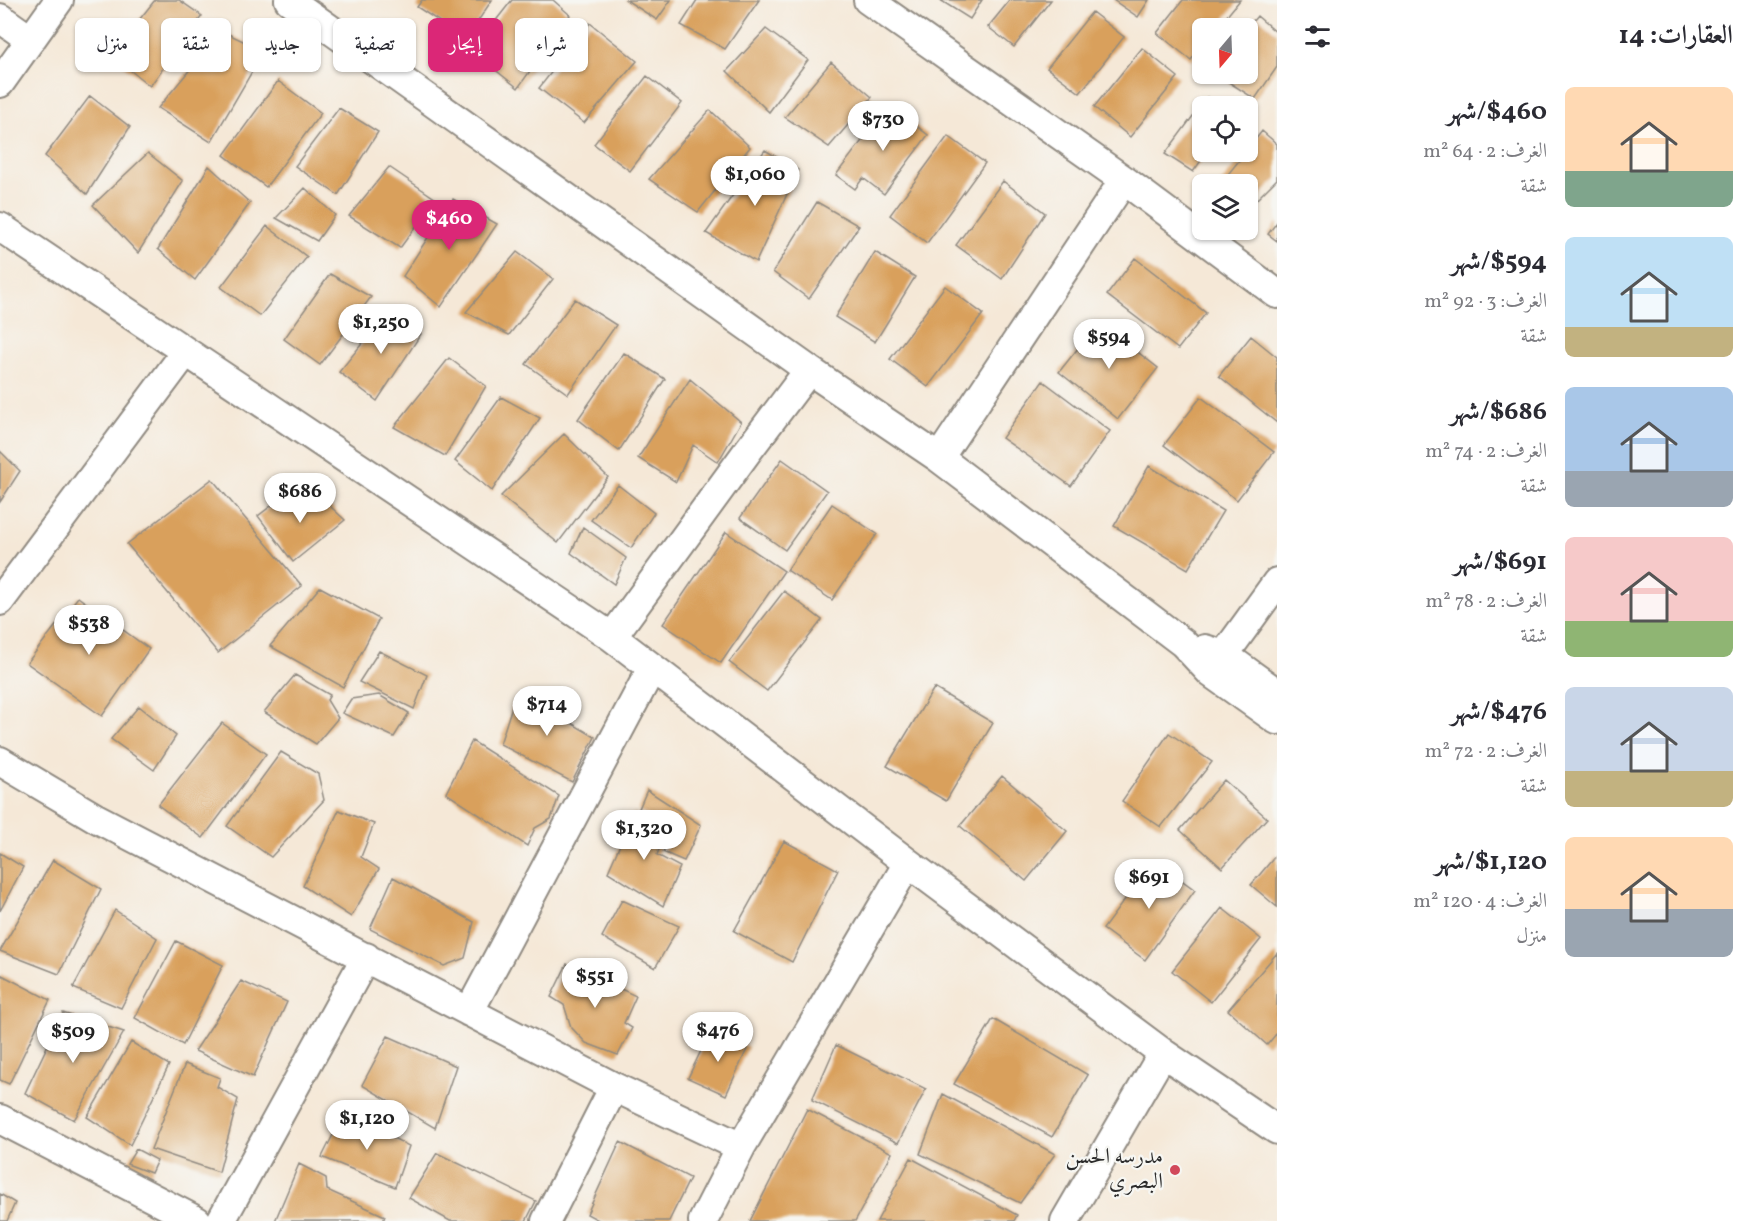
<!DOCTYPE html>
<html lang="ar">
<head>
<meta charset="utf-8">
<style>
  body { margin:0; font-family:Vollkorn,Amiri,serif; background:#f7f7f7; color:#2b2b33; direction:rtl; height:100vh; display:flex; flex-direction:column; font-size:22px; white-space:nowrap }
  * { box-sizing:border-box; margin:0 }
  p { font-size:20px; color:#7c7c81 }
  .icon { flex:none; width:33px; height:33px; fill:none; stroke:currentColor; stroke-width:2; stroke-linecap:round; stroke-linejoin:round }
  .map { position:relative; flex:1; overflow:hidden; direction:ltr }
  .side { display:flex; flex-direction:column; background:#fff; width:480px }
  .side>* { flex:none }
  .guide { position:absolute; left:18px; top:18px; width:570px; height:54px; direction:rtl; display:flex; gap:12px }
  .needle { width:39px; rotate:199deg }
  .controls { position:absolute; left:1192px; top:18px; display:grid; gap:12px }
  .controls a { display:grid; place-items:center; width:66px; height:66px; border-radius:9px; background:#fff; box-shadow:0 2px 4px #0004; font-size:30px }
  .price { position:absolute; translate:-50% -51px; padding:0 14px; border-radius:21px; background:#fff; color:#222; font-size:20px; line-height:39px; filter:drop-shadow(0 2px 3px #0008) }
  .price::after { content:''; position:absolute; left:50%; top:36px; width:18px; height:14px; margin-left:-9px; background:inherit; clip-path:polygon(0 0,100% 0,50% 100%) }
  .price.current { background:#db2777; color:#fff }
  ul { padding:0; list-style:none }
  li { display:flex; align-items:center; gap:18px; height:150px; padding:0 24px }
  li span { display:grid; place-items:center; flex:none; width:168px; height:120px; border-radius:9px; color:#555 }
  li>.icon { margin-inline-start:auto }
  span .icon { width:72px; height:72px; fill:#fffc; stroke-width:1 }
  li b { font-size:26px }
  h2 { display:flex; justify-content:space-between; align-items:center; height:72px; padding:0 24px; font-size:26px }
  .pill { padding:0 21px; border-radius:9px; background:#fff; box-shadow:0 2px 4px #0004; font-size:21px; line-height:54px }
  .pill.current { background:#db2777; color:#fff }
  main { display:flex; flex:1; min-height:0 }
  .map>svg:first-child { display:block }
  .building { fill:#d9a05b }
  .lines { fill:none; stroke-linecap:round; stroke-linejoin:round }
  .minor-casing { stroke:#908a81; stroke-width:32 }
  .minor { stroke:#fff; stroke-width:28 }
  .poi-dot { fill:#d1495b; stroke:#f6f6f2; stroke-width:2 }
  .labels { text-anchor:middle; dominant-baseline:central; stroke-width:4.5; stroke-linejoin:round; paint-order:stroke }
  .poi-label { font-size:22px; fill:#2b2b2b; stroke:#f6f6f2; text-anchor:end }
</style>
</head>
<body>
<main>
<section class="side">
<h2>العقارات: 14<svg class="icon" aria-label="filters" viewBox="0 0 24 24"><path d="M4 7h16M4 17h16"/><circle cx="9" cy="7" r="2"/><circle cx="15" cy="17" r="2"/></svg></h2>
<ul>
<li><span style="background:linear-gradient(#ffd9b3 70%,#7fa58c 0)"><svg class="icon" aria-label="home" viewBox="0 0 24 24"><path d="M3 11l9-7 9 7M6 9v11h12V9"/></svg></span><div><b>$460/شهر</b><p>الغرف: 2 · 64 m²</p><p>شقة</p></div></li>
<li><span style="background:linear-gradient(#bfe0f5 75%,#c2b280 0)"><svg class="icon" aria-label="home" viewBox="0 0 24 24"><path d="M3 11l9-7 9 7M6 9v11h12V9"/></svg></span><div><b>$594/شهر</b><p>الغرف: 3 · 92 m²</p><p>شقة</p></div></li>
<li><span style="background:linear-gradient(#a9c7e8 70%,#9aa5b1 0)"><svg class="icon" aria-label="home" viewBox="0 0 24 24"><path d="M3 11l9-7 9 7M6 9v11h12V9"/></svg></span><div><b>$686/شهر</b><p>الغرف: 2 · 74 m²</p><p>شقة</p></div></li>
<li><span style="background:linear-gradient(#f6c9c9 70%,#8fb573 0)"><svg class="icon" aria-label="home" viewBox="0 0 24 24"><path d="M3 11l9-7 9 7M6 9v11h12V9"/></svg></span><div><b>$691/شهر</b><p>الغرف: 2 · 78 m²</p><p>شقة</p></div></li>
<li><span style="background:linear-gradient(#c9d6e8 70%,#c2b280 0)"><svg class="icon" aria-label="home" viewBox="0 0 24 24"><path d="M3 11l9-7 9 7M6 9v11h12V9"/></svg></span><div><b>$476/شهر</b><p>الغرف: 2 · 72 m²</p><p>شقة</p></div></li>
<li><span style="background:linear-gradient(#ffd9b3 60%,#9aa5b1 0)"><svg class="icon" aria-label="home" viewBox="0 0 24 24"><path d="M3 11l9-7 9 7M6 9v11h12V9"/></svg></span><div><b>$1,120/شهر</b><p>الغرف: 4 · 120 m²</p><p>منزل</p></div></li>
</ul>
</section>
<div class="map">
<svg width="1277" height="1221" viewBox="0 0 1277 1221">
  <rect width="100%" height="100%" fill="#f6f6f2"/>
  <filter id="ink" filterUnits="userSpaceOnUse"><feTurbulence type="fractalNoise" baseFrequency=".0167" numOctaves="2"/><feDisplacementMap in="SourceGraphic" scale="12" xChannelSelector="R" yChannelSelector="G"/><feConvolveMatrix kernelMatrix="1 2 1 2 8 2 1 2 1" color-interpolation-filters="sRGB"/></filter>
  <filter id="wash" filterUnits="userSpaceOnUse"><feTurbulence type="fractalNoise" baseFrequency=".008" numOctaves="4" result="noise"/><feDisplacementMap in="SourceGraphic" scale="24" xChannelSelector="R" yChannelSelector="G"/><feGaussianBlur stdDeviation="1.35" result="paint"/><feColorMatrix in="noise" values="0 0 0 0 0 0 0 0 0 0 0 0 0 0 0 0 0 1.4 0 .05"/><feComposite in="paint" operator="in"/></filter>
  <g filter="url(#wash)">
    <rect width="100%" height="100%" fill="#f5e8d7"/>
    <g id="blocks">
      <path class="building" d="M155,0H179L202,16L150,86L111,55Z
        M422,0H492L466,39L417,7Z
        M512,0H553L570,15L518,88L472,51Z
        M626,0H671L657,20Z
        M697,0H759L725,49L681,25Z
        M940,0H982L970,19Z
        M1010,0H1051L1014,47L988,27Z
        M1113,0H1149L1138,17Z
        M1183,0H1240L1217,28H1203V45L1191,60L1157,33Z
        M1092,12L1124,37L1080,93L1047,68Z
        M1257,16L1277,33V67L1255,99L1216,74H1248V27Z
        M590,23L637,61L584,123L539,88Z
        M766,29L808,60L769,112L727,71Z
        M222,31L264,51L211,142L158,108Z
        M1142,48L1178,77L1130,137L1094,107Z
        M831,62L872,97L829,147L785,117Z
        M647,76L682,103L630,171L594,144Z
        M278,81L321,113L266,187L224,155Z
        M90,96L130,127L87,194L45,156Z
        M1207,97L1220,106H1203V152H1207L1193,172L1165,154Z
        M889,105L928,135L884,194L863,178L855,189L836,175Z
        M339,108L378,132L338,195L295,166Z
        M710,110L750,147L698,212L649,179Z
        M1262,131L1277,144V179L1248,208V184H1220L1246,152H1248V149Z
        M948,136L985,163L927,243L890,215Z
        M765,150L798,170L756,262L706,233Z
        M148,153L183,181L138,253L93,205Z
        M209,166L250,203L195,280L158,249Z
        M389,167L436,199L400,248L349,216Z
        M1003,181L1045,213L1002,279L956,245Z
        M305,188L335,215L317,241L276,218Z
        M453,199L497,224L441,307L403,276Z
        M817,202L859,226L809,299L773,272Z
        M1277,222V241L1268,234Z
        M267,226L307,257L260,316L221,287Z
        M517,252L553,279L509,335L466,312Z
        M875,252L915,277L875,342L835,317Z
        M1135,258L1206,313L1178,349L1107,295Z
        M330,274L371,297L320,365L284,339Z
        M945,286L983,314L928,387L890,359Z
        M575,299L616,325L568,394L526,364Z
        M391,308L421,334L377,401L339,372Z
        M1099,322L1158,368L1118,419L1059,372Z
        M1251,336L1277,357V423L1219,376Z
        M624,353L665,379L619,451L578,419Z
        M449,358L486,386L445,456L394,427Z
        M690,379L741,422L718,462L693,445L676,482L638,458Z
        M1043,381L1110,431L1071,486L1002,438Z
        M501,397L540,418L492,491L455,461Z
        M1201,397L1274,452L1237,500L1164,445Z
        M564,434L608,477L558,543L501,496Z
        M0,451L20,471L0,502Z
        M782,459L827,491L785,550L740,518Z
        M1149,466L1223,511L1188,569L1114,526Z
        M212,479L302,586L218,653L127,544Z
        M618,485L654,513L631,548L591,520Z
        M292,490L306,508L320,497L345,520L293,562L258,516Z
        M832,504L877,534L832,600L787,570Z
        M583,527L626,558L614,584L571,553Z
        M726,532L784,571L721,663L663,624Z
        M320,587L379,619L343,687L270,646Z
        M784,591L822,620L767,691L729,662Z
        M78,597L149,649L102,716L27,663Z
        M379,651L427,675L414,709L359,682Z
        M295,675L330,695L327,700L338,718L316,744L264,712Z
        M934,688L993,723L946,801L887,766Z
        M379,695L409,713L394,737L342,713L351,699Z
        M552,697L571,706L566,720L595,737L572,782L500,744L514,700L548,710Z
        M139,706L176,736L154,770L111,739Z
        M222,723L266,754L203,838L158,805Z
        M1169,733L1212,762L1161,827L1122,801Z
        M472,741L559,796L551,819L535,828L527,846L446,793Z
        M281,752L318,774L324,800L271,857L227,826Z
        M1002,776L1067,831L1026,881L960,826Z
        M1224,780L1267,818L1222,868L1180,830Z
        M647,790L701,825L684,861L663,852L674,828L638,811Z
        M339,810L374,824L361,857L379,869L351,917L303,886Z
        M634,813L666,831L657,855L680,867L663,906L608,872Z
        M784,841L838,870L792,962L734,931Z
        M0,853L23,867L0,911Z
        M1277,854V907L1251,885Z
        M53,860L101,889L59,974L0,951Z
        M1154,860L1195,890L1145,960L1103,929Z
        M393,877L474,922L465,958L444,966L370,929Z
        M622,900L679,926L655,968L602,937Z
        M1222,908L1261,939L1211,1002L1172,971Z
        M115,910L157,938L121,1008L73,988Z
        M176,941L223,965L183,1045L135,1018Z
        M1277,953V1033L1267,1045L1228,1010Z
        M567,964L636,996L624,1023L632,1028L618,1055L586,1043L571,1027L564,1005L551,997Z
        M0,974L50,1000L9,1084L0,1080Z
        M241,981L287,1002L253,1077L195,1051Z
        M63,1013L124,1032L74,1120L25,1093Z
        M993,1019L1088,1075L1052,1137L954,1084Z
        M711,1030L748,1047L726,1095L688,1078Z
        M388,1036L456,1066L435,1128L362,1085Z
        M131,1042L169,1065L130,1145L87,1117Z
        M836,1045L926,1089L898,1143L812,1100Z
        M185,1064L220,1078L217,1087L238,1099L219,1172L151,1149Z
        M943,1094L1055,1154L1020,1203L920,1154Z
        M807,1109L892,1153L855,1221H750Z
        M344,1113L409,1146L395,1187L322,1157Z
        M620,1142L690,1178L669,1221H600L587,1214Z
        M136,1149L157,1160L151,1173L127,1164Z
        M437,1153L536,1201L526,1221H450L409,1198Z
        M911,1158L1017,1215L1014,1221H877Z
        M299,1164L326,1178L327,1190L385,1216L383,1221H275Z
        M0,1194L15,1203L7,1221H0Z"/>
    </g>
  </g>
  <g filter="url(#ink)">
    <use href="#blocks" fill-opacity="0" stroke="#908a81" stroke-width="1.5"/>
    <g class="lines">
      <g class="minor-casing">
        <path id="minor" d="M289,0L809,370L939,458L1183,643L1211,673L1277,720
          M868,0L1124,180L1277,294
          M0,18L31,40
          M0,83L59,0
          M0,227L612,637L747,452L809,370
          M939,458L1124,180
          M0,601L185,353
          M612,637L908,863L1163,1053
          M1205,649L1224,655L1277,693
          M1211,673L1277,582
          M0,761L96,818L614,1087L546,1221
          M469,1012L652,668
          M614,1087L741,1147
          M0,1119L197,1221
          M221,1221L366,957
          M703,1221L741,1147L908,863
          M1065,1221L1163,1053L1277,1130"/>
      </g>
      <use href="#minor" class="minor"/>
    </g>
  </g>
  <circle class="poi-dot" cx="1175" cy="1170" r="6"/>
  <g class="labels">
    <g class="poi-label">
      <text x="1163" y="1157">مدرسه الحسن<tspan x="1163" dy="25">البصري</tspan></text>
    </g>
  </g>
</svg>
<div class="controls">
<a><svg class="needle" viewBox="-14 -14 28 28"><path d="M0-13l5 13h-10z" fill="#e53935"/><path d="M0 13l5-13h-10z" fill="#7c7c81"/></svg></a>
<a><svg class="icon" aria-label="locate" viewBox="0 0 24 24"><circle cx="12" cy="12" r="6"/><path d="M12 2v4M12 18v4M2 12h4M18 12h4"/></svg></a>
<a><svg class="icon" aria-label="layers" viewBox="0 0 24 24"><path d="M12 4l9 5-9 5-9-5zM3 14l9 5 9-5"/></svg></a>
</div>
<b class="price" style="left:883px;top:152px">$730</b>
<b class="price" style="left:755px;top:207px">$1,060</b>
<b class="price current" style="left:449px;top:251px">$460</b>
<b class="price" style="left:381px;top:355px">$1,250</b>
<b class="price" style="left:1109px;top:370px">$594</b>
<b class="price" style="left:300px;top:524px">$686</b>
<b class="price" style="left:89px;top:656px">$538</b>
<b class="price" style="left:547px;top:737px">$714</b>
<b class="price" style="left:644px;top:861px">$1,320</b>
<b class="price" style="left:1149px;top:910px">$691</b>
<b class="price" style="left:595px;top:1009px">$551</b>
<b class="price" style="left:718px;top:1063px">$476</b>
<b class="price" style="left:73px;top:1064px">$509</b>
<b class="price" style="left:367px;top:1151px">$1,120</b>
<div class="guide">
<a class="pill">شراء</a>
<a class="pill current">إيجار</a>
<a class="pill">تصفية</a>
<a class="pill">جديد</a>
<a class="pill">شقة</a>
<a class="pill">منزل</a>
</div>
</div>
</main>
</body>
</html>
